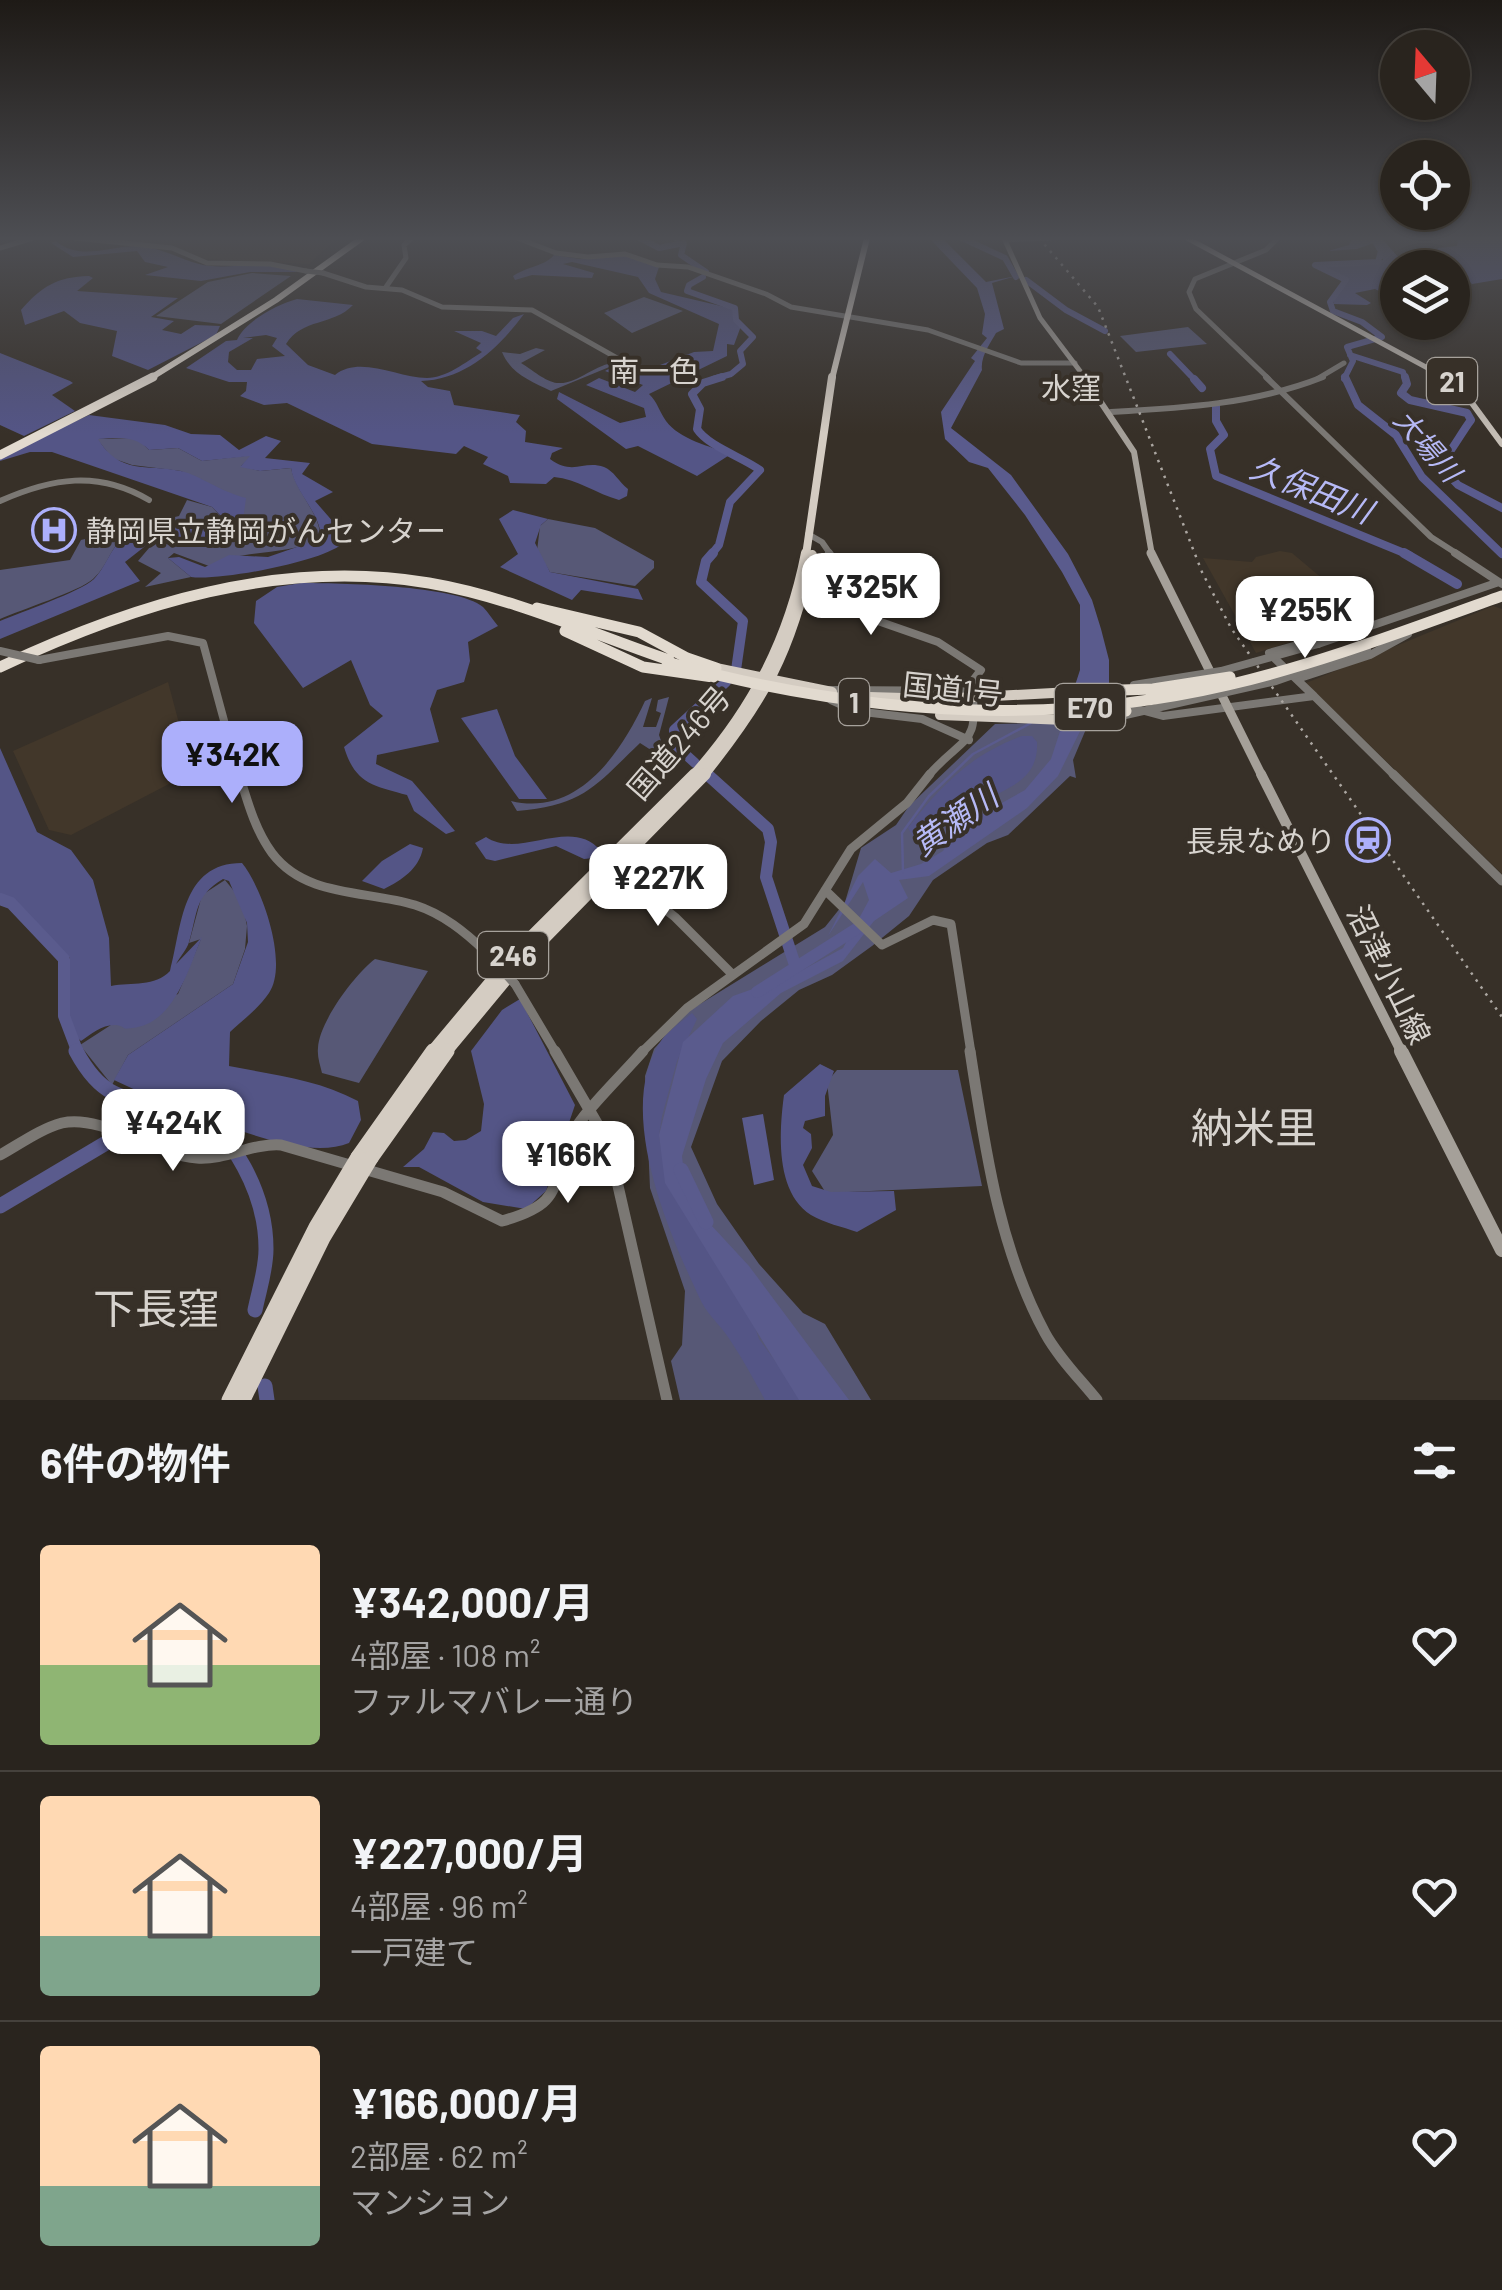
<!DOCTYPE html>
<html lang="ja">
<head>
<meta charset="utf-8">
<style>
  body { margin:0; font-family:Barlow,"Noto Sans JP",sans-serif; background:#312c27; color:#f1f3f6; height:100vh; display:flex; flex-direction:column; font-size:38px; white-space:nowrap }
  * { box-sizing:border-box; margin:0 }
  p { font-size:32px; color:#a5a4a4 }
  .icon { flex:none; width:55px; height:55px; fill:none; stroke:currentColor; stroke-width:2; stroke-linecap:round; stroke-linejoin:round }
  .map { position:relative; height:1400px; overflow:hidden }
  .side { display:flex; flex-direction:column; background:#29241e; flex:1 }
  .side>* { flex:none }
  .needle { width:65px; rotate:341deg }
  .buttons { position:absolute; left:1380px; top:30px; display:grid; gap:20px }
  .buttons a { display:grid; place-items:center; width:90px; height:90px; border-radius:50%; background:#29241e; box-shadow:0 2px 8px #0004,0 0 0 2px #45413c; font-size:50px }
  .price { position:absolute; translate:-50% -85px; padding:0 22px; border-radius:20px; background:#fff; color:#222; font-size:32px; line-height:65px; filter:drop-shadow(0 2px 5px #0008) }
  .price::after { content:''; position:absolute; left:50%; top:60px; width:30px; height:22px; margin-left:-15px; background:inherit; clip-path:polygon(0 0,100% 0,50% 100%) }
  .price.active { background:#acaffb; color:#111 }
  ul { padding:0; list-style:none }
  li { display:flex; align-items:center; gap:30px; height:250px; padding:0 40px }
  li+li { border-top:2px solid #45413c }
  li span { display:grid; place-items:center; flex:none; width:280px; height:200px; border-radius:10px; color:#555 }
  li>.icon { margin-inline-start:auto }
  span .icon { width:120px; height:120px; fill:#fffc; stroke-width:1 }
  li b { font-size:42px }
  h2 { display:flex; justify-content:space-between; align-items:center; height:120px; padding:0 40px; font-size:42px }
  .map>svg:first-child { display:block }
  .built { fill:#42372a }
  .green { fill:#575876 }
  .forest { fill:#545586; fill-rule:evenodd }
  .water { fill:#5a5b8d }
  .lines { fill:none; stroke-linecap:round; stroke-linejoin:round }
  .stream { stroke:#5a5b8d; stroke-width:2.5 }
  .river-far4 { stroke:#5a5b8d; stroke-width:6 }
  .river-far3 { stroke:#5a5b8d; stroke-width:8 }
  .river-far2 { stroke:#5a5b8d; stroke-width:10 }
  .river-far1 { stroke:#5a5b8d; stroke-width:12 }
  .river { stroke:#5a5b8d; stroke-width:15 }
  .tertiary-far4 { stroke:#7b7874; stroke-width:5 }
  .tertiary-far3 { stroke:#7b7874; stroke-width:6 }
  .tertiary-far2 { stroke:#7b7874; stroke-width:8 }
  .tertiary-far1 { stroke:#7b7874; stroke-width:9 }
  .tertiary { stroke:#7b7874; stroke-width:11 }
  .secondary-far4 { stroke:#a5a099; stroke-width:5 }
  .secondary-far3 { stroke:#a5a099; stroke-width:6 }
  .secondary-far2 { stroke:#a5a099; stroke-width:9 }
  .secondary-far1 { stroke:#a5a099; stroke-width:10 }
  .secondary { stroke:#a5a099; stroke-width:14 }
  .primary-far1 { stroke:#c5beb5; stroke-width:5 }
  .primary { stroke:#c5beb5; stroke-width:6 }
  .trunk-far4 { stroke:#d4ccc2; stroke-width:6 }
  .trunk-far3 { stroke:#d4ccc2; stroke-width:8 }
  .trunk-far2 { stroke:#d4ccc2; stroke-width:10 }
  .trunk-far1 { stroke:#d4ccc2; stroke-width:12 }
  .trunk { stroke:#d4ccc2; stroke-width:15 }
  .motorway-far2 { stroke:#e2dacf; stroke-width:6 }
  .motorway-far1 { stroke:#e2dacf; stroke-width:9 }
  .motorway { stroke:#e2dacf; stroke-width:11 }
  .rail { stroke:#aca7a2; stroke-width:2.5; stroke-dasharray:2.5 6; stroke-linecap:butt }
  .tertiary-bridge-far2 { stroke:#7b7874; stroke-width:5 }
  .tertiary-bridge-far1 { stroke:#7b7874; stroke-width:8 }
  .tertiary-bridge { stroke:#7b7874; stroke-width:9 }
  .trunk-bridge-far1 { stroke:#d4ccc2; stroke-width:10 }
  .trunk-bridge { stroke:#d4ccc2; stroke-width:15 }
  .motorway-bridge { stroke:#e2dacf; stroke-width:11 }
  .labels { text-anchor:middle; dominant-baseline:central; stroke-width:8; stroke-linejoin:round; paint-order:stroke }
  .shield { fill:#373028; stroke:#a7a29c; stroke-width:2.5 }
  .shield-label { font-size:28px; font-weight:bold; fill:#d7d3ce }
  .far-water-label { font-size:28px; font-style:italic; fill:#b6b9f6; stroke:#373028 }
  .far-quarter-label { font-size:30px; fill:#d7d3ce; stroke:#373028 }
  .poi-label { font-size:30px; fill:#d7d3ce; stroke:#373028; text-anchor:start }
  .street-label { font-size:30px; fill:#d7d3ce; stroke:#373028 }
  .water-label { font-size:32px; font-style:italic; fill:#b6b9f6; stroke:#373028 }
  .near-quarter-label { font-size:42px; fill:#d7d3ce; stroke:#373028 }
</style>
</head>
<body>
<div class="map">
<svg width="1502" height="1400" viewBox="0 0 1502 1400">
  <rect width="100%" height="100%" fill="#373028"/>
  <path class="built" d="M93,238H337L309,264L201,259L172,246Z
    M1280,551L1292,553L1368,617L1256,653L1203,558L1252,562L1256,557Z
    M1493,606L1502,609V874L1306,683Z
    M168,682L192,772L71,835L49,830L13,751Z"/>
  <path class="green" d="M252,273L291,276L221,324L156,316L208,282Z
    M644,297L683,311L632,333L604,313Z
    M1188,327L1207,344L1136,352L1120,336Z
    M536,348L545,350L521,363C531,369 546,382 557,383C579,385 596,361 619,363L551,391C531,381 511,374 502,352L520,354Z
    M129,438L139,440L149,450L178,448L202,461L253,455L241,466L260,471L291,468C296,493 322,515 320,539C284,557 243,548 209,566L174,553L168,558L191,577L145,587L161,573L138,561L155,541L224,539L242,527L220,492L181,471L132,465L112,458L97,439Z
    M187,500L212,507L224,520C195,535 160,518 132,532C110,543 110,564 93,579C80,591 20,610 0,619V570L70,560L81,540L179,516Z
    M548,519L595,528L654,561V568L635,586L550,572L537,551L540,526Z
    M669,697L659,735L668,761L640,743C594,787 584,805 517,811L511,801C577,817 620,755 645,701L652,698L643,727H656L661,713L656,711L658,700Z
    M1089,722L1073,760L1076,778L1070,776L1008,835L987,843L933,880L909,916L872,946L832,975L799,990L761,1021L722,1061L691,1147L717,1204L759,1264L803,1313L825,1324L871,1400H680L671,1361L682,1345L685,1291L650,1188L645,1076L654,1049L687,1012L825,927L845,902L861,848L896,825L909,806L995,724Z
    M225,880L242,901L247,926L245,949L233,984L128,1055L112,1085L80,1045L114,1023L178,994L201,939L189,943L202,895Z
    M375,959L428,971L359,1083L322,1073C320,1065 317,1056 318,1048C319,1022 355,974 375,959Z
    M837,1070H958L982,1186L826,1193L812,1171L833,1135L827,1082Z"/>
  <path class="forest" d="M1352,238H1390L1383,240L1400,259L1388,266L1393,275L1390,279L1397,280V300L1375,289L1355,293L1371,303L1367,305L1333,304L1336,293L1347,280L1318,265L1383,260L1373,243L1357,249L1328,251L1349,245Z
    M1458,238H1502V279L1472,284L1454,267L1436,257L1438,248L1457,246Z
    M56,241C80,262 112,245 139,246C162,248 177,258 199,264C229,272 272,256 297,272H250L201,281L145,275L168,267L145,262L137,251L73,257L51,243Z
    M554,255L580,259L624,255L659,267L655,279L661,292L734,309L741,326L734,345L727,344V356L649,394C658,403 659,411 666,421C679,439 711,447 731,454L697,476L638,446L626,449L557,399L559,392L620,423L646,417L644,408L586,385L599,378L635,392L643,385L605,371L616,365L634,375L694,352L713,351L719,324L649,293L638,277L572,262L563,264L594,273L592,278L532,275L515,280L513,276C526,267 545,266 554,255Z
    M89,276L93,278L77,291L178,298L151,317L174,321L162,330L181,334L195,325L220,326L216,335L148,370L112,356L117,331L80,323L64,311L25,325L21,310C42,286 57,277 89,276Z
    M297,299L353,305C333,326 302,318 286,344L308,365L335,375C360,355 398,378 427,378C446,378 466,362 482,352L476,348L481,343L454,331H482L496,336L513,318L524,314C499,348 465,380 421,381L428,387L450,391L454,405L520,415L516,422L526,431L525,442L563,448L552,453L550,459C573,476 583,460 604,467C614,471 619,482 628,489L627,496L619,500C597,494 577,479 554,477L546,484L510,483L508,476L483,464L488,457L464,446L456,454L372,444L287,403L264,405L240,396L246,391L247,382H229L186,368L226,341L237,340C245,321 278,304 297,299ZM266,335L277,338L272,346L285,356L257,359L251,370H237L228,362L229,352L253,338H243Z
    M0,353L70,381L73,383L52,395L75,411L24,436L0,425Z
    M89,415L165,425L191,434L220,435L239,450L266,436L281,441L265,458L310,463L302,474L333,492L315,501L335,524L342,544C321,562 219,581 191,577L168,558L179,557L205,567L229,555L268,557L320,539C324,517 294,492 291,468L260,471L240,467L250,456L202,461L178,448L149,450C134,435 119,438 98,439C120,475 146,464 181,471C199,475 221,492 246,498L242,528L221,539L153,540L125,562L140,581L0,639V621C21,612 80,592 94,579C110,562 110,543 133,532C163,518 196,534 225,520L212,507L52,452H30L0,461V456Z
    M513,510L548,519L541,525L535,543L550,572L638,589L643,600L581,590L572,600L500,567L518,554L499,519Z
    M301,583C337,583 457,585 483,607C488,612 493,620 498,626L468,642L470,661L464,682L437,690L430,709L439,742L377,755L376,764L412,781L455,831L446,834L414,811L407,795C374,786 355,784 344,747L383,716L370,705L351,660L303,688L254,623L256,601L277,587Z
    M497,709L515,756L547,799H519L461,718Z
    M1022,736H1032L1037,742C1039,777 1012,787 985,800L984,807L970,820C946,821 933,824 916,841L908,828C940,786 972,754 1022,736Z
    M0,748L37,832L71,850L93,880L109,938L111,986C132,982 155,987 170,971C182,927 181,863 242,863C262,887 289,964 269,993C259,1008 243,1020 230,1032L229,1066C274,1075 317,1079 358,1101L361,1120L349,1143C310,1159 244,1132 205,1118L194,1098L157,1100L114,1080L128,1055L233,984L248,942L247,923L229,881L223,879C194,896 198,913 189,942C187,949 180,957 176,964L202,937C188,970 174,1024 132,1028C120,1030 128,1027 116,1025C103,1024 91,1034 81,1041C55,1021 66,986 70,958L13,900L0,894Z
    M486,837C520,860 571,815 601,851L594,858L584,859L556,846L495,861L486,859L475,843Z
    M410,844L423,848C419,869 402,880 384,889L362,881L382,861Z
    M520,999L575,1105L546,1191L526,1209L483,1202L419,1167H403L424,1149L433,1132L444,1133L454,1141L466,1140L481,1131L484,1104L471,1051L502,1010Z
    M692,1013L697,1019L677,1061L662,1116L659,1136L666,1176L742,1289L759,1339L804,1400H765C754,1380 743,1359 730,1340C722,1327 709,1316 702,1303C670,1236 612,1107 663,1038C670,1029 683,1021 692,1013Z
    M820,1064L834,1071L825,1096V1116L805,1121L803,1128L811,1134L812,1148L803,1165L812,1186L831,1192L894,1191L896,1210L857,1232C843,1227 824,1223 811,1215C775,1192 779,1132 784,1095Z"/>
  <path class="water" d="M948,238L944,240L986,282L1016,276L992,283L1004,329L996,333C992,341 980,356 982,370L951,428L1011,475L1068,554L1092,600L1101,629L1109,660V683L1088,715L1058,776L1027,808L929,876L899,880L908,898L874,921L843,961L781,993L723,1043L706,1079L682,1156L687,1199L749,1266L849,1400H799L665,1183L659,1135L683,1042L733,996L795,974L843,948L869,900L863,882L828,936L858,876L875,859L891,873L921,864L943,851L957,828L1025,790L1051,759L1080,670V605L1062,572L1025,515L988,468L969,462L945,439L941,412L975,361L971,358L987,338L982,334L985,314L977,288L930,239Z
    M763,1114L774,1180L754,1185L742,1118Z"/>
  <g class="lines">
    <path class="stream" d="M674,238L679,243
      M903,872L902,833L929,796L973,754L1031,723"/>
    <path class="river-far4" d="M640,238L659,248L684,243L681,255L706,272
      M962,238L1005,258L1016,277
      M703,277L689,285L687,291L735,308L736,320L753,337L740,351L743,364L731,374L713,379
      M1026,280L1066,310L1105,331
      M1170,354L1191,376
      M1350,355L1403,372L1405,379
      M1344,379L1353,361L1347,347L1382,337L1362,322L1333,311L1330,302L1346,280L1315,265L1378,262L1381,251L1373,238"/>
    <path class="river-far3" d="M1345,377L1358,405L1396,435L1422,477L1502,554
      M1405,377L1407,384L1401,393L1410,400L1467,413L1471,420C1459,436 1452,452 1439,465L1458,485L1502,508
      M1194,379L1202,388
      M1216,406V421L1224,435L1210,449L1216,476L1409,555
      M711,555L719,545L730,502L760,470C742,457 708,446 697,429L700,409L692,394L703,383L722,377"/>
    <path class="river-far2" d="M713,553L706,561L701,582L743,621L736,670
      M1404,553L1457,584
      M695,763L674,744V730L726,682"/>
    <path class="river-far1" d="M708,775L768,829L771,842L766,877L795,965
      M0,899L11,903L64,959V1016L78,1053
      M757,992L861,926"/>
    <path class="river" d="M76,1051C100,1096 121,1100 169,1105
      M681,1170L706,1222
      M0,1206L170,1105L187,1104C234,1134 266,1194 266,1249C266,1270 259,1290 255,1310
      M265,1386L267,1400"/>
    <path class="tertiary-far4" d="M75,238L172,248L207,263L270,264L306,271
      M517,238L556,253L588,257L625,254L657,265L688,267L766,294L791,307L928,330L1021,363H1075
      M1005,240L1050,238
      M0,248L33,238
      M323,273L366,287L402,290L442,307L532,310L617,358
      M386,287L406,258L404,245L412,238
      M1269,379L1196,309L1189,292L1195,279L1266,250L1278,238
      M1317,379L1344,363"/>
    <path class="tertiary-far3" d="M1266,377L1431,537L1459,555
      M1111,412C1183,408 1255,404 1323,377
      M0,501C52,478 98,470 149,500
      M808,534L822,542L831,555"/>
    <path class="tertiary-far2" d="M829,553L875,620L938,642L981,670L971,683C981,748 964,734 928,776
      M1455,553L1502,584
      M1318,644L1499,582
      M1269,653L1322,638
      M1270,654L1314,696
      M39,660L168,636L203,643L239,776
      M1297,679L1370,655L1408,634
      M827,690L998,691
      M1067,695L1102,702
      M831,700L855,711L922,719L969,740
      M1126,706L1163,716L1314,696L1395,776"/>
    <path class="tertiary-far1" d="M239,774C247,800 255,830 272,853C306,898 366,890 415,905C443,914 465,932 486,952
      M1393,774L1502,881
      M612,868L675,917L732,974
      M825,890L882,945L933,920L951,924L971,1053
      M515,984L556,1053
      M641,1053L687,1008L804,924L851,849L907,803L930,774"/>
    <path class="tertiary" d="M555,1051L608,1142L667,1400
      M970,1051C985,1147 998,1246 1045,1333C1058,1357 1080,1379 1097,1400
      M0,1155C20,1144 40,1129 62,1123C103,1114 155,1155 197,1158C226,1160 252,1143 281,1145L443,1192L502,1221C567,1203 549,1185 571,1136C582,1113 625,1072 643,1051"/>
    <path class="secondary-far4" d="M1004,238L1040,318L1086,379"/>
    <path class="secondary-far3" d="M1084,377L1134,452L1152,555"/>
    <path class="secondary-far2" d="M1151,553L1262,776"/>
    <path class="secondary-far1" d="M1261,774L1402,1053"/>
    <path class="secondary" d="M1401,1051L1502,1250"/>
    <path class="primary-far1" d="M1187,238L1448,379"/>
    <path class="primary" d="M1445,377L1466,395L1502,444"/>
    <path class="trunk-far4" d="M832,379L867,238"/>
    <path class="trunk-far3" d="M806,555L832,377"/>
    <path class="trunk-far2" d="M716,668L832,692
      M869,697L938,699
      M693,776C752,710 789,640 806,553
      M703,776C765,699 791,652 812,555"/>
    <path class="trunk-far1" d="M431,1053L515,953L695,774
      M445,1053L518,965L705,774"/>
    <path class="trunk" d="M358,1157L433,1051
      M371,1158L447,1051"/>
    <path class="motorway-far2" d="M149,379L276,300L362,238"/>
    <path class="motorway-far1" d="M0,455L153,377"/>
    <path class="motorway" d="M537,608L639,632L687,658L716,668
      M565,631L643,667L713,677
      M0,667C134,604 279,558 429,583C511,597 590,633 669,660"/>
    <path class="rail" d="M1039,238L1098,307L1202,572L1231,628L1502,1017"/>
    <path class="tertiary-bridge-far2" d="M306,271L323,273"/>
    <path class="tertiary-bridge-far1" d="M0,651L39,660
      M1134,685L1221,671L1318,644
      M1121,716L1276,681L1367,649"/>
    <path class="tertiary-bridge" d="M486,952L515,984"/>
    <path class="trunk-bridge-far1" d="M938,699L1090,691
      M940,715L1065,720"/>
    <path class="trunk-bridge" d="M229,1400L316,1227L358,1157
      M243,1400L323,1238L371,1158"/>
    <path class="motorway-bridge" d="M667,662C852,713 1040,729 1228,685C1322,663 1412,628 1502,596
      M1090,691L1153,689L1230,677
      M1065,720L1126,711"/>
  </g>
  <linearGradient id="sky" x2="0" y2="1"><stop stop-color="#1e1a16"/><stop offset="0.55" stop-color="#4d4e53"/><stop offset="1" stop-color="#4d4e53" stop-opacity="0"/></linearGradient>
  <rect width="1502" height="434" fill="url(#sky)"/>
  <defs>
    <g id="hospital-ring" transform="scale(2.25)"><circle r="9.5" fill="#373028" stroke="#acaffb" stroke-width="1.5"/><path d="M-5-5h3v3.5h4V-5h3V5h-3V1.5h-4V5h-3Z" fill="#acaffb"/></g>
    <g id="station-ring" transform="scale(2.25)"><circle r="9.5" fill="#373028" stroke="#acaffb" stroke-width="1.5"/><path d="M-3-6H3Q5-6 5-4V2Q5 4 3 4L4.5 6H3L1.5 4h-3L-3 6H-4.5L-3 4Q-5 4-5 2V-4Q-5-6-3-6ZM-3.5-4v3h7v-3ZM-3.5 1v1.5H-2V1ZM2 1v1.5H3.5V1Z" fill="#acaffb"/></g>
  </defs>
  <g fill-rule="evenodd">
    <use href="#hospital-ring" x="54" y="530"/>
    <use href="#station-ring" x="1368" y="840"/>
  </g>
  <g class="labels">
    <g class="shield">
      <rect x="1427" y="358" width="50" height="46" rx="8"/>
      <rect x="839" y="679" width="30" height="46" rx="8"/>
      <rect x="1055" y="684" width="70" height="46" rx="8"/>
      <rect x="478" y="932" width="70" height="46" rx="8"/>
    </g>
    <g class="shield-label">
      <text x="1452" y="381">21</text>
      <text x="854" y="702">1</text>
      <text x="1090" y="707">E70</text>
      <text x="513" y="955">246</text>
    </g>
    <g class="far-water-label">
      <text transform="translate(1428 445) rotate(49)">大場川</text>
    </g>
    <g class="far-quarter-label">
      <text x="654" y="370">南一色</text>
      <text x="1071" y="387">水窪</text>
    </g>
    <g class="poi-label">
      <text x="86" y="530">静岡県立静岡がんセンター</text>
      <text x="1336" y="840" text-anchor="end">長泉なめり</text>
    </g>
    <g class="street-label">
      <text transform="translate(953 688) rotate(6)">国道1号</text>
      <text transform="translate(678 742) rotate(-49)">国道246号</text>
      <text transform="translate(1390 974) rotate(64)">沼津小山線</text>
    </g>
    <g class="water-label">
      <text transform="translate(1312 488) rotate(22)">久保田川</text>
      <text transform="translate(954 819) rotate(-35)">黄瀬川</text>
    </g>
    <g class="near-quarter-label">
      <text x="1254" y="1126">納米里</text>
      <text x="156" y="1307">下長窪</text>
    </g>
  </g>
</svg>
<div class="buttons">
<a><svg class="needle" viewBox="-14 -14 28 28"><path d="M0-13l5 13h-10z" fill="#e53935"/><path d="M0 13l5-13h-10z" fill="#a5a4a4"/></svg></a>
<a><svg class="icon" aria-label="locate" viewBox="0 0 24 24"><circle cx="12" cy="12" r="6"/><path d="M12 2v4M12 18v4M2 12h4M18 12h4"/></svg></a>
<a><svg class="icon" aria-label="layers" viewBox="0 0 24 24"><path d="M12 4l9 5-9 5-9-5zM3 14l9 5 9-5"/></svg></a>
</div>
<b class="price" style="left:871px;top:638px">¥325K</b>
<b class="price" style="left:1305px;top:661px">¥255K</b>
<b class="price active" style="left:232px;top:806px">¥342K</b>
<b class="price" style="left:658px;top:929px">¥227K</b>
<b class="price" style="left:173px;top:1174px">¥424K</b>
<b class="price" style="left:568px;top:1206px">¥166K</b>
</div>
<section class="side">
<h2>6件の物件<svg class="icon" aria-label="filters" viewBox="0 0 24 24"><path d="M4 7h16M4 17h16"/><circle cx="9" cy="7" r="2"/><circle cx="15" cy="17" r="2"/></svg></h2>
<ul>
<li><span style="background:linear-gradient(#ffd9b3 60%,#8fb573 0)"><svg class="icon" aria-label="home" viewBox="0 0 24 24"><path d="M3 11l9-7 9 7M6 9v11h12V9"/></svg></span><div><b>¥342,000/月</b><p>4部屋 · 108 m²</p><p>ファルマバレー通り</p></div><svg class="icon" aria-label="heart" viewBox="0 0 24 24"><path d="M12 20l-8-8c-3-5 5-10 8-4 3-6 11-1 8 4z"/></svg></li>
<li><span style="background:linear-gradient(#ffd9b3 70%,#7fa58c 0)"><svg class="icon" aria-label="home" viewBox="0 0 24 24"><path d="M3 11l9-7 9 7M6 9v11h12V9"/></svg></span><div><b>¥227,000/月</b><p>4部屋 · 96 m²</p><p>一戸建て</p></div><svg class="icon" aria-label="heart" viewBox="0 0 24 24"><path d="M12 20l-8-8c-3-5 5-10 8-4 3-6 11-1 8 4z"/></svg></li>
<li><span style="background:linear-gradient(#ffd9b3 70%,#7fa58c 0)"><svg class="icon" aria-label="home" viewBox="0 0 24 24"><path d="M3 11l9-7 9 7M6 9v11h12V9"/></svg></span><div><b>¥166,000/月</b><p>2部屋 · 62 m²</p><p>マンション</p></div><svg class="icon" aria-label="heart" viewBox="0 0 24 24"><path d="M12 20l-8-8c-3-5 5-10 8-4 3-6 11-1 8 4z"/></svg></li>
</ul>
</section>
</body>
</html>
